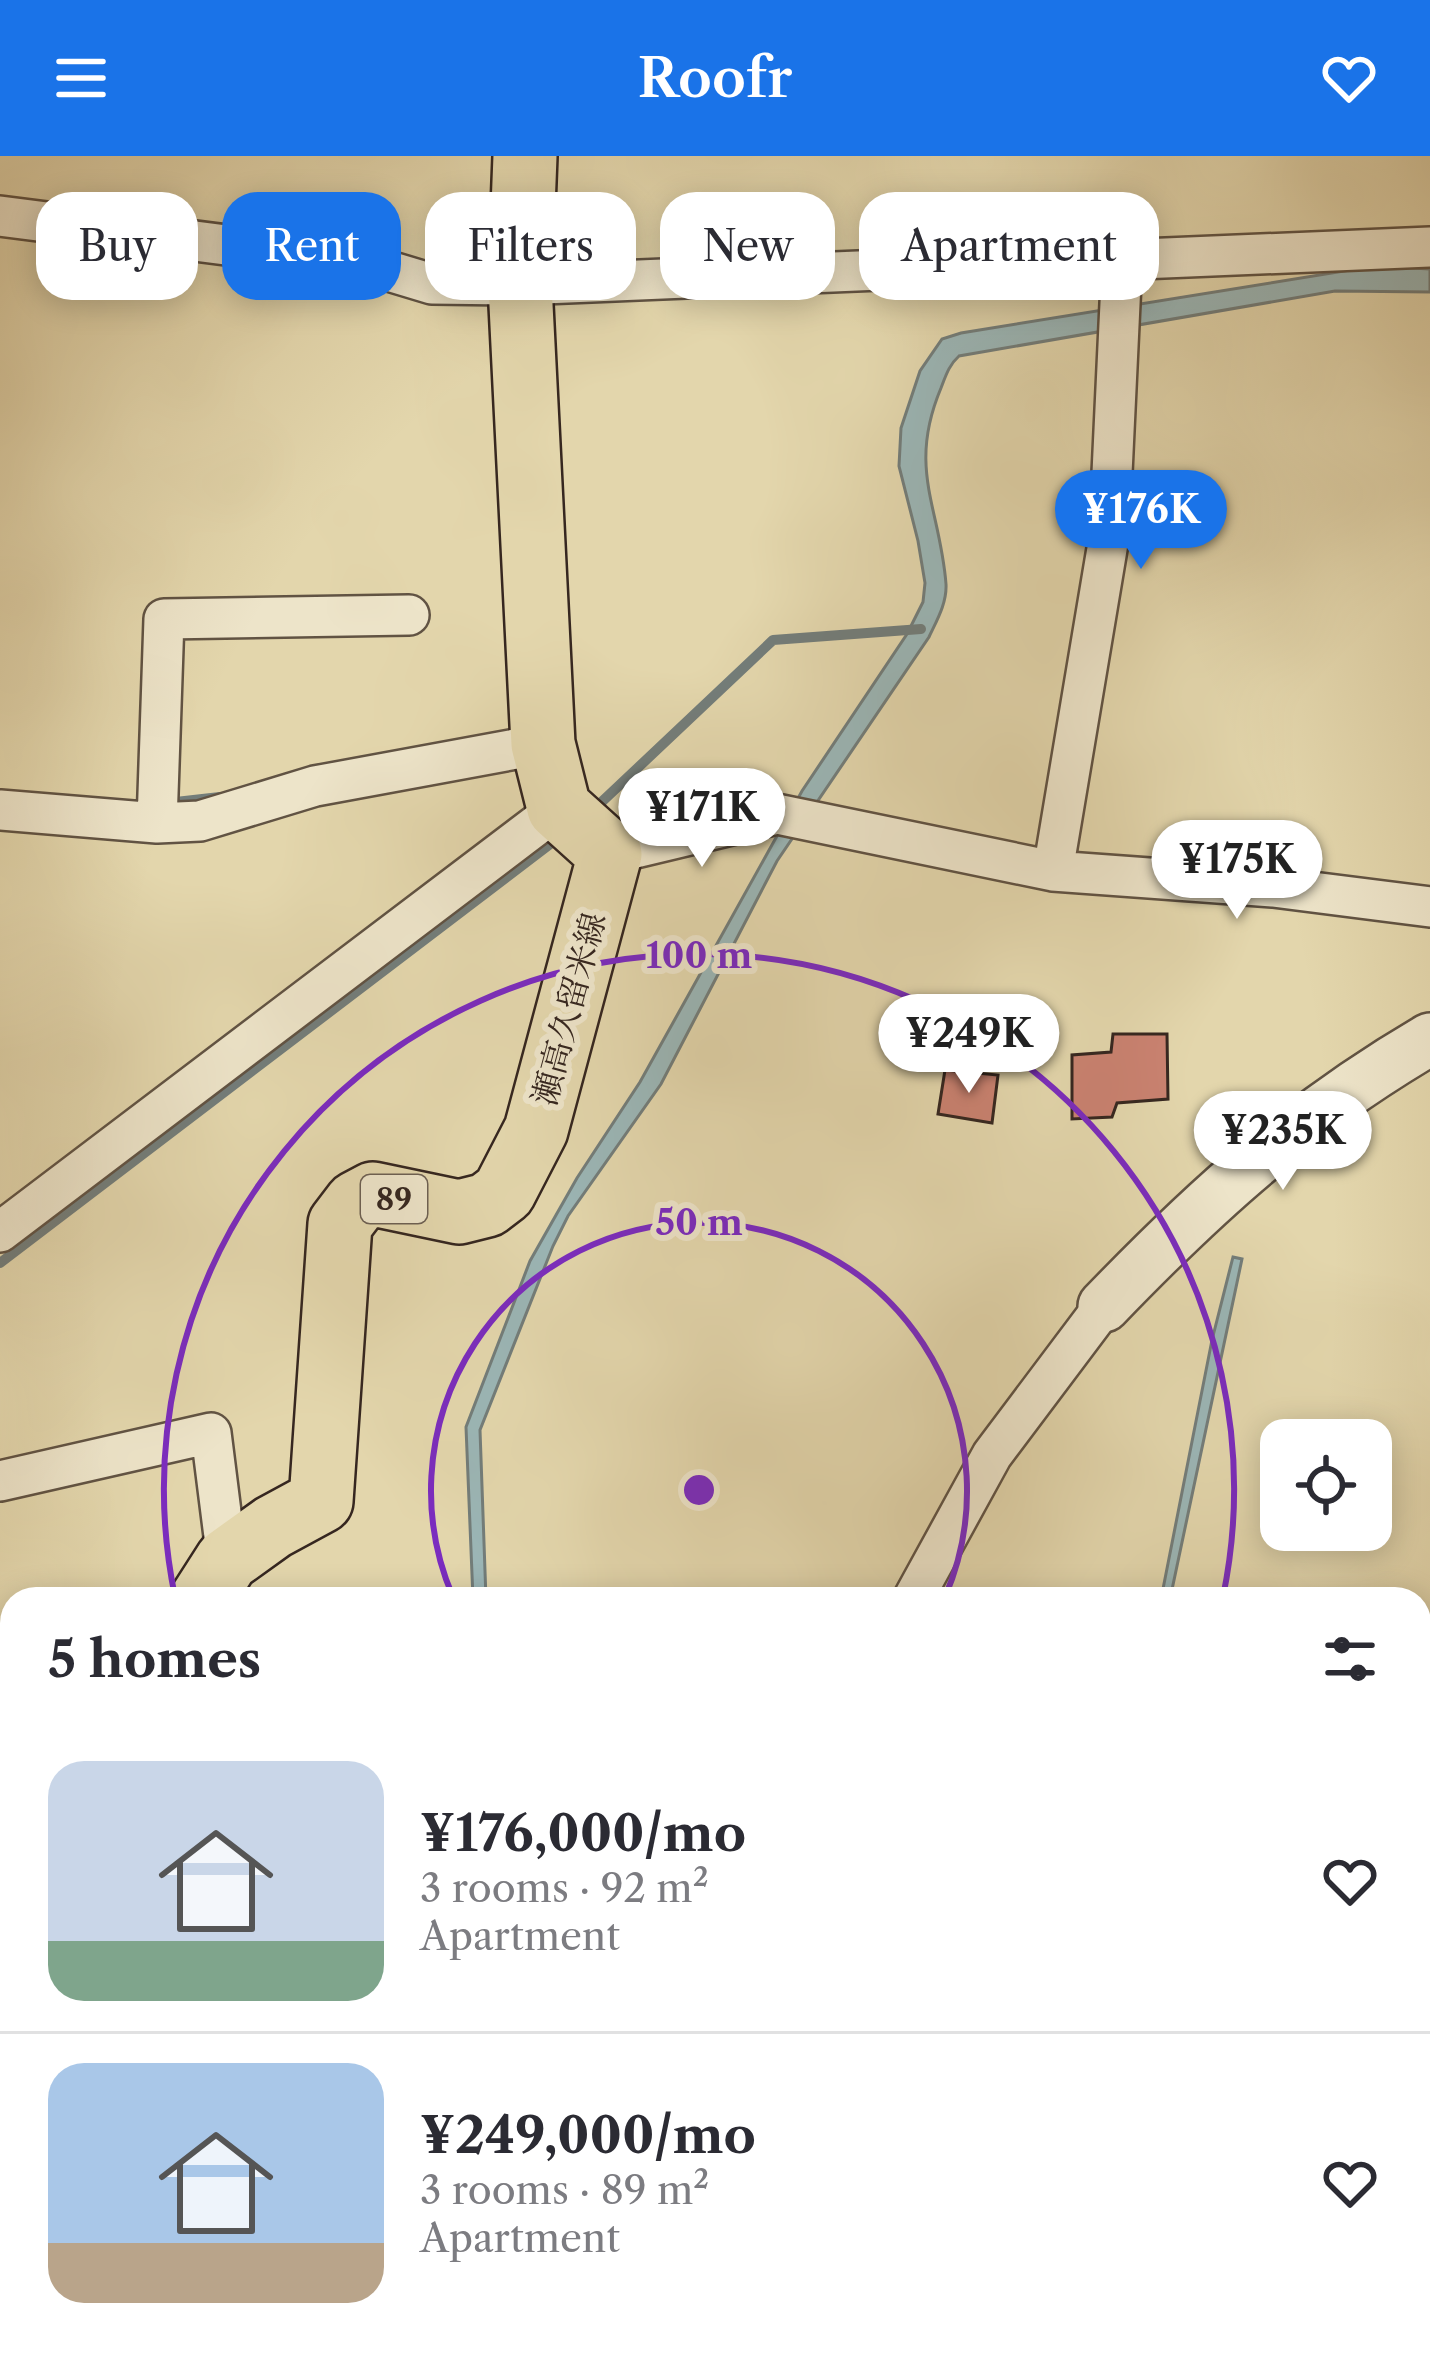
<!DOCTYPE html>
<html lang="en">
<head>
<meta charset="utf-8">
<style>
  body { margin:0; font-family:"Libre Caslon Text","Noto Serif JP",serif; background:#f2f2f3; color:#2b2b33; height:100vh; display:flex; flex-direction:column; font-size:45px; white-space:nowrap }
  * { box-sizing:border-box; margin:0 }
  p { font-size:39px; color:#7c7c81 }
  .icon { flex:none; width:66px; height:66px; fill:none; stroke:currentColor; stroke-width:2; stroke-linecap:round; stroke-linejoin:round }
  .map { position:relative; flex:1; overflow:hidden }
  .drawer { position:absolute; left:0px; top:1431px; width:1431px; height:771px; display:flex; flex-direction:column; background:#fff; border-radius:36px 36px 0 0; box-shadow:0 6px 30px #0003 }
  .drawer>* { flex:none }
  .banner { position:absolute; left:36px; top:36px; width:1359px; height:108px; display:flex; gap:24px }
  .tools { position:absolute; left:1260px; top:1263px; display:grid; gap:24px }
  .tools a { display:grid; place-items:center; width:132px; height:132px; border-radius:24px; background:#fff; box-shadow:0 6px 30px #0003; font-size:60px }
  .price { position:absolute; translate:-50% -102px; padding:0 27px; border-radius:42px; background:#fff; color:#222; font-size:39px; line-height:78px; filter:drop-shadow(0 3px 6px #0008) }
  .price::after { content:''; position:absolute; left:50%; top:72px; width:36px; height:27px; margin-left:-18px; background:inherit; clip-path:polygon(0 0,100% 0,50% 100%) }
  .price.on { background:#1a73e8; color:#fff }
  ul { padding:0; list-style:none }
  li { display:flex; align-items:center; gap:36px; height:300px; padding:0 48px }
  li+li { border-top:3px solid #e1e1e2 }
  li span { display:grid; place-items:center; flex:none; width:336px; height:240px; border-radius:36px; color:#555 }
  li>.icon { margin-inline-start:auto }
  span .icon { width:144px; height:144px; fill:#fffc; stroke-width:1 }
  li b { font-size:51px }
  h2 { display:flex; justify-content:space-between; align-items:center; height:144px; padding:0 48px; font-size:51px }
  .chip { padding:0 42px; border-radius:36px; background:#fff; box-shadow:0 6px 30px #0003; font-size:42px; line-height:108px }
  .chip.on { background:#1a73e8; color:#fff }
  header { display:flex; justify-content:space-between; align-items:center; height:156px; padding:0 48px; background:#1a73e8; color:#fff; font-size:54px; font-weight:600 }
  .map>svg:first-child { display:block }
  .water { fill:#9bb6b6; stroke:#737d7a; stroke-width:3 }
  .lines { fill:none; stroke-linecap:round; stroke-linejoin:round }
  .stream { stroke:#737d7a; stroke-width:10 }
  .building { fill:#ca8271; stroke:#362720; stroke-width:3 }
  .minor-casing { stroke:#615343; stroke-width:44 }
  .tertiary-casing { stroke:#615343; stroke-width:56 }
  .primary-casing { stroke:#362720; stroke-width:68 }
  .path { stroke:#362720; stroke-width:6; stroke-dasharray:9 6; stroke-linecap:butt }
  .minor { stroke:#ede4c9; stroke-width:39 }
  .tertiary { stroke:#ede4c9; stroke-width:51 }
  .primary { stroke:#e3d6ac; stroke-width:63 }
  .ring { fill:none; stroke:#7b2cbf; stroke-width:6 }
  .labels { text-anchor:middle; dominant-baseline:central; stroke-width:12; stroke-linejoin:round; paint-order:stroke }
  .shield { fill:#ede4c9; stroke:#6d6053; stroke-width:3 }
  .shield-label { font-size:30px; font-weight:bold; fill:#362720 }
  .street-label { font-size:33px; fill:#362720; stroke:#ede4c9 }
  .centre { fill:#7b2cbf; stroke:#ede4c9; stroke-width:6 }
  .ring-label { font-size:36px; text-anchor:middle; font-weight:bold; fill:#7b2cbf; stroke:#ede4c9; stroke-width:12; stroke-linejoin:round; paint-order:stroke }
</style>
</head>
<body>
<header><svg class="icon" aria-label="menu" viewBox="0 0 24 24"><path d="M4 6h16M4 12h16M4 18h16"/></svg>Roofr<svg class="icon" aria-label="heart" viewBox="0 0 24 24"><path d="M12 20l-8-8c-3-5 5-10 8-4 3-6 11-1 8 4z"/></svg></header>
<div class="map">
<svg width="1430" height="2200" viewBox="0 0 1430 2200">
  <rect width="100%" height="100%" fill="#e3d6ac"/>
  <filter id="stains"><feTurbulence type="fractalNoise" baseFrequency=".00167" numOctaves="4"/><feColorMatrix values="0 0 0 0 .2 0 0 0 0 .09 0 0 0 0 .02 0 0 0 .5 -.17"/></filter>
  <radialGradient id="worn" r=".72"><stop offset=".6" stop-color="#630" stop-opacity="0"/><stop offset="1" stop-color="#630" stop-opacity=".3"/></radialGradient>
  <path class="water" d="M1375,110L1430,113V136L1335,135L959,200C949,209 946,219 941,232C907,313 940,351 946,428C947,447 937,464 929,481L777,705L661,928L568,1060L553,1090L480,1274L486,1443H473L466,1271L530,1105L577,1022L640,926L802,635L907,478L923,446L925,427L918,385L899,310L901,272L920,215L942,183L961,177Z
    M1233,1101L1242,1103L1170,1443H1161L1212,1184Z"/>
  <g class="lines">
    <path class="stream" d="M167,647L220,641
      M591,656L773,484L921,473
      M0,1107L562,679"/>
  </g>
  <path class="building" d="M1113,878H1167L1168,943L1117,947L1112,961L1072,963V899L1111,896Z
    M945,914L998,919L992,967L938,958Z"/>
  <g class="lines">
    <g class="minor-casing">
      <path id="minor" d="M0,60L359,106L432,128L520,129L1430,91
        M0,654L157,667L200,665L315,630L543,588
        M157,667L164,463L409,459
        M610,698L777,658L1053,715L1273,731L1430,751
        M1053,715L1109,381L1122,105
        M0,1076L559,652
        M0,1325L211,1277L227,1404
        M913,1443L992,1299L1104,1150
        M0,1635L12,1636
        M1419,1747L1430,1699
        M1419,1803L1430,1805
        M1419,1963L1430,1965
        M481,2190L507,2200
        M194,2200L199,2190
        M1314,2200L1316,2190"/>
    </g>
    <g class="tertiary-casing">
      <path id="tertiary" d="M1104,1150C1208,1042 1300,959 1430,883"/>
    </g>
    <g class="primary-casing">
      <path id="primary" d="M202,1443L227,1404L273,1371L321,1345L340,1068L356,1047L373,1038L459,1056L487,1049L504,1036L536,974L610,698L559,652L543,588L520,129L525,0
        M592,2200L597,2190"/>
    </g>
    <path class="path" d="M1419,2161L1430,2163"/>
    <use href="#minor" class="minor"/>
    <use href="#tertiary" class="tertiary"/>
    <use href="#primary" class="primary"/>
  </g>
  <g class="ring">
    <path d="M453 1441A268 268 0 1 1 945 1441"/>
    <path d="M175 1441A535 535 0 1 1 1223 1441"/>
  </g>
  <g class="labels">
    <rect class="shield" x="361" y="1019" width="66" height="48" rx="9"/>
    <g class="shield-label">
      <text x="394" y="1043">89</text>
    </g>
    <g class="street-label">
      <text transform="translate(569 853) rotate(-75)">瀬高久留米線</text>
    </g>
  </g>
  <circle cx="699" cy="1334" r="18" class="centre"/>
  <g class="ring-label">
    <text x="699" y="812">100 m</text>
    <text x="699" y="1079">50 m</text>
  </g>
  <rect width="100%" height="100%" filter="url(#stains)"/>
  <rect width="100%" height="100%" fill="url(#worn)"/>
</svg>
<div class="tools">
<a><svg class="icon" aria-label="locate" viewBox="0 0 24 24"><circle cx="12" cy="12" r="6"/><path d="M12 2v4M12 18v4M2 12h4M18 12h4"/></svg></a>
</div>
<b class="price on" style="left:1141px;top:416px">¥176K</b>
<b class="price" style="left:702px;top:714px">¥171K</b>
<b class="price" style="left:1237px;top:766px">¥175K</b>
<b class="price" style="left:969px;top:940px">¥249K</b>
<b class="price" style="left:1283px;top:1037px">¥235K</b>
<div class="banner">
<a class="chip">Buy</a>
<a class="chip on">Rent</a>
<a class="chip">Filters</a>
<a class="chip">New</a>
<a class="chip">Apartment</a>
</div>
<section class="drawer">
<h2>5 homes<svg class="icon" aria-label="filters" viewBox="0 0 24 24"><path d="M4 7h16M4 17h16"/><circle cx="9" cy="7" r="2"/><circle cx="15" cy="17" r="2"/></svg></h2>
<ul>
<li><span style="background:linear-gradient(#c9d6e8 75%,#7fa58c 0)"><svg class="icon" aria-label="home" viewBox="0 0 24 24"><path d="M3 11l9-7 9 7M6 9v11h12V9"/></svg></span><div><b>¥176,000/mo</b><p>3 rooms · 92 m²</p><p>Apartment</p></div><svg class="icon" aria-label="heart" viewBox="0 0 24 24"><path d="M12 20l-8-8c-3-5 5-10 8-4 3-6 11-1 8 4z"/></svg></li>
<li><span style="background:linear-gradient(#a9c7e8 75%,#b9a48a 0)"><svg class="icon" aria-label="home" viewBox="0 0 24 24"><path d="M3 11l9-7 9 7M6 9v11h12V9"/></svg></span><div><b>¥249,000/mo</b><p>3 rooms · 89 m²</p><p>Apartment</p></div><svg class="icon" aria-label="heart" viewBox="0 0 24 24"><path d="M12 20l-8-8c-3-5 5-10 8-4 3-6 11-1 8 4z"/></svg></li>
</ul>
</section>
</div>
</body>
</html>
